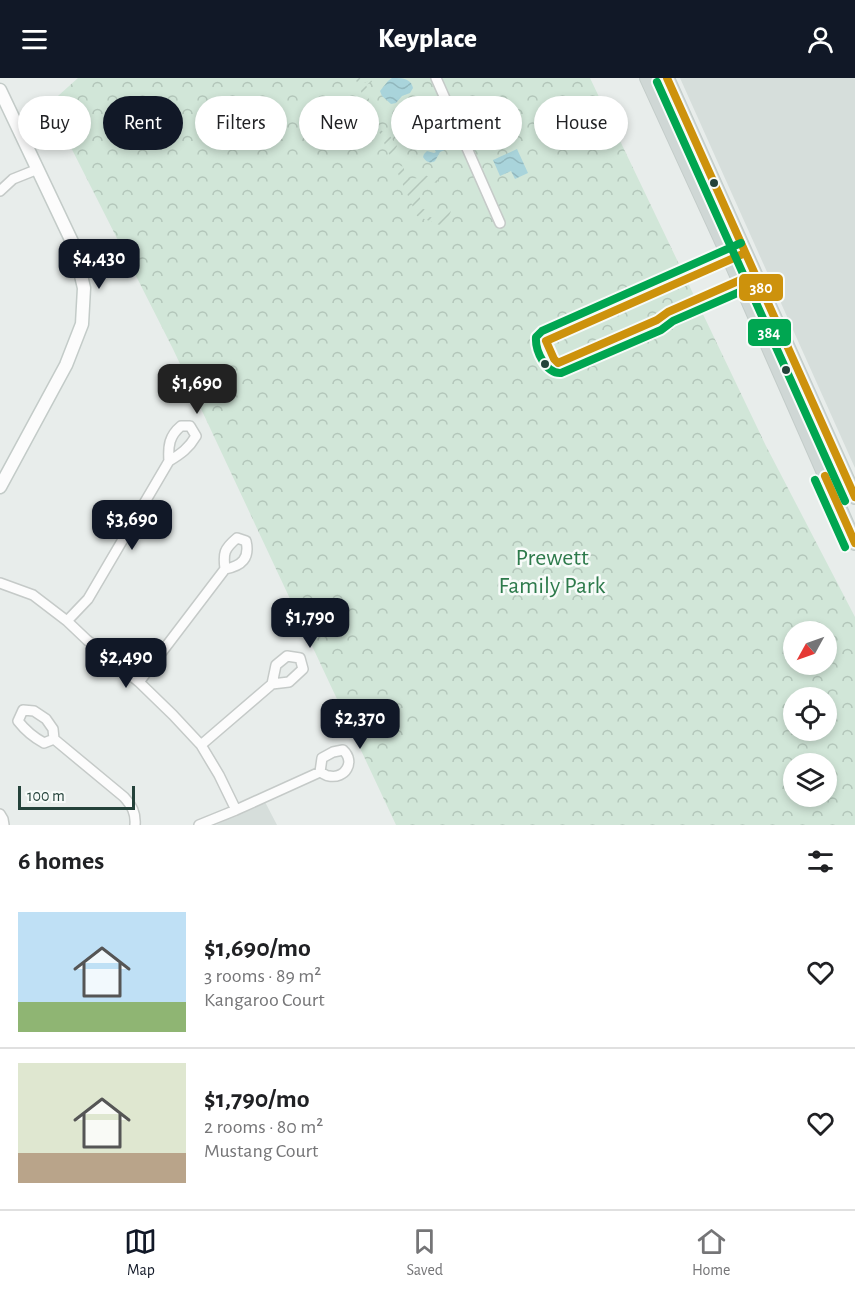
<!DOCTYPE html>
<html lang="en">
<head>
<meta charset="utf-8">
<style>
  body { margin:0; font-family:"Alegreya Sans",sans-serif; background:#f6f6f6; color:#202124; height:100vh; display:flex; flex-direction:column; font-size:22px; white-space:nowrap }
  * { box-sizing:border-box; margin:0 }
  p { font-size:20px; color:#757577 }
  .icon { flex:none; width:33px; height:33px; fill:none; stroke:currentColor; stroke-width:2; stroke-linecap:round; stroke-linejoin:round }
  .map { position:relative; height:747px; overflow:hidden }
  .details { display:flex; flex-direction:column; background:#fff; flex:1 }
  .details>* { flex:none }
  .top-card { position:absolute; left:18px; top:18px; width:819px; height:54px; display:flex; gap:12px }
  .needle { width:39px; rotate:230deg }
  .fabs { position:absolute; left:783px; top:543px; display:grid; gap:12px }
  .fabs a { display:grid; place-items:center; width:54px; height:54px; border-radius:50%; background:#fff; box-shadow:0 3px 9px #0003; font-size:30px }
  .scale { position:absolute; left:18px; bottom:15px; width:117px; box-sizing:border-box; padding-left:6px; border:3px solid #24423a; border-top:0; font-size:16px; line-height:21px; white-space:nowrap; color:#24423a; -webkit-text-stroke:4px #f7fbf9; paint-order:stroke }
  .price { position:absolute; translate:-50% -51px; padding:0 14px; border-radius:12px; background:#111827; color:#fff; font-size:20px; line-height:39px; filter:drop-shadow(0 2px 3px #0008) }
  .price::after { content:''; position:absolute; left:50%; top:36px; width:18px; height:14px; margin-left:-9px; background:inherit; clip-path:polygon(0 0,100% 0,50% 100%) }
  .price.on { background:#222; color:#fff }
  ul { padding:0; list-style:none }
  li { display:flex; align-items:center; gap:18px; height:150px; padding:0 18px }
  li+li { border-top:2px solid #e0e0e0 }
  li span { display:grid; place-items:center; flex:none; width:168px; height:120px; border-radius:0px; color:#555 }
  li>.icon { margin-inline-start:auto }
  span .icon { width:72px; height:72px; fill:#fffc; stroke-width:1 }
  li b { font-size:26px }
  h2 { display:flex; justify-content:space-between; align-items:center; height:72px; padding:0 18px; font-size:26px }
  .pill { padding:0 21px; border-radius:27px; background:#fff; box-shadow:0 3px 9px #0003; font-size:21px; line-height:54px }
  .pill.on { background:#111827; color:#fff }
  header { display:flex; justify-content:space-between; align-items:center; height:78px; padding:0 18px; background:#111827; color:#fff; font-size:27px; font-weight:800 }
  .tab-bar { display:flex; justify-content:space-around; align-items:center; height:84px; border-top:2px solid #e0e0e0; background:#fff; font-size:16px; color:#757577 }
  .tab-bar a { display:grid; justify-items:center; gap:3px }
  .tab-bar .on { color:#111827 }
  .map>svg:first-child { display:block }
  .built { fill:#d6dedb }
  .park { fill:url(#park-crowns); fill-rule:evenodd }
  .garden { fill:url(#garden-furrows) }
  .water { fill:url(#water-waves) }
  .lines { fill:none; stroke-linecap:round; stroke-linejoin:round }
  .street-casing { stroke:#c5cac8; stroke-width:12 }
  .secondary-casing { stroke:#c3cbc8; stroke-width:15 }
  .primary-casing { stroke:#c3ccc9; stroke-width:16 }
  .street { stroke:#fcfcfc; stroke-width:9 }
  .secondary { stroke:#fcfcfc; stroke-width:12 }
  .primary { stroke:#cfd7d5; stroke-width:14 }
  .bus-1-casing { stroke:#f7fbf9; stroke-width:12 }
  .bus-2-casing { stroke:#f7fbf9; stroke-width:12 }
  .bus-1 { stroke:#cd920c; stroke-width:8 }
  .bus-2 { stroke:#00a651; stroke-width:8 }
  .bus-dot { fill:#24423a; stroke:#f7fbf9; stroke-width:2 }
  .labels { text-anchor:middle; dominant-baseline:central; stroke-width:5; stroke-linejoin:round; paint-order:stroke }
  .park-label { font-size:24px; fill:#2d7a4b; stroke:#f7fbf9 }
  .line-badge { stroke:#f7fbf9; stroke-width:2 }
  .badge-label { font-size:16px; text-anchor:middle; font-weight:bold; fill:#fff }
</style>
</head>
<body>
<header><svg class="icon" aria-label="menu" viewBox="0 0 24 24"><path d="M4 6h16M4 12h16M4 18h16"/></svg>Keyplace<svg class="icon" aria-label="person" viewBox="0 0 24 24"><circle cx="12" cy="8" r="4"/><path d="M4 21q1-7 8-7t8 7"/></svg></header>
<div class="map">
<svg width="855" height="747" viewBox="0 0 855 747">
  <defs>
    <pattern id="park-crowns" width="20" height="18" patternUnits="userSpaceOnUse" patternTransform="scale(1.5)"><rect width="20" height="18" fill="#d1e6d8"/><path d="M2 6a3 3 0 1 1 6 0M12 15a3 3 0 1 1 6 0" fill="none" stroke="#b3c6ba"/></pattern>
    <pattern id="garden-furrows" width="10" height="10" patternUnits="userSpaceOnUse" patternTransform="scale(1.5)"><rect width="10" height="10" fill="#d1e6d8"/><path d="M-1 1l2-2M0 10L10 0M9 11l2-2" fill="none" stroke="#b3c6ba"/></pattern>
    <pattern id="water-waves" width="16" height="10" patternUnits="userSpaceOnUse" patternTransform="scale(1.5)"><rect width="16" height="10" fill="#a9d4db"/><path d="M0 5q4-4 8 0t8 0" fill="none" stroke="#91b7bd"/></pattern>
  </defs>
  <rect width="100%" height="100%" fill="#e8edeb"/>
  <path class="built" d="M680,0H855V390Z
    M264,722L277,747H216Z"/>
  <path class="park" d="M78,0H590L766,368L855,539V747H396L173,271L49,26ZM794,554H826V586H794ZM794,620H826V652H794ZM794,686H826V718H794Z"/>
  <path class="garden" d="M355,0H360L361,3L364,5L371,2L372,4L366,7L368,12L374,10L375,13L369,19V24L374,30L376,35L379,51L390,58L397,68L392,77L390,78Z
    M398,87L404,89V97L408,101L419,100L422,96L438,102L437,105L426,102C415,107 418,114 421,123L418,125L419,129L428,133L430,139L436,141L443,140L449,132L451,133L446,146L448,147L447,150L417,138L395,89Z"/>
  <path class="water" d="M392,0C401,0 411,0 413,10L410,15L402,18L396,25L391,26L382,18L380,13L388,3Z
    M435,48L442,51C444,56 450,61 450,67L447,71L440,74L435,83C430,86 426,84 423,79L424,76L427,73L434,75L436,74C434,69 428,68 432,61L435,59L441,63H444L441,59L435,55L433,50Z
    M517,71L528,95L515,101L511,93L500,98L493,82Z"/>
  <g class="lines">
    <g class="street-casing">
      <path id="street" d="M436,0L500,145
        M0,113L13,101L38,91
        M0,505L33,517L67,543L87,562L139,604L173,637L201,667L219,697L236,732
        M67,543L88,521L169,383C181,376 189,370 196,358L190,348H181C169,358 168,368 169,383
        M139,604L225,491C242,488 250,480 246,463L237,460C224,471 223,475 225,491
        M54,661L44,665C33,659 25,652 18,643L23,632L34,633L46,641L53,651L54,661L124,719C132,728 136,735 135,747
        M201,667L272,606L289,604L303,591L300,580L287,578L276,587L272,606
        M0,736L3,741L4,747
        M199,747L236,732L320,694C323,695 326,698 329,698C345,701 356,684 343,672L333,674L322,680L320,694"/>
    </g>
    <g class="secondary-casing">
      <path id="secondary" d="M0,12L74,168L84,210L82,246L66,287L0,409"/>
    </g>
    <g class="primary-casing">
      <path id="primary" d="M647,0L725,170L855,465
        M667,0L855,419"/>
    </g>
    <use href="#street" class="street"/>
    <use href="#secondary" class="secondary"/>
    <use href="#primary" class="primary"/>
    <g class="bus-1-casing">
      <path id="bus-1" d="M667,0L855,419
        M745,175L546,263L554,281L558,285L657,242L668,234L754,196
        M825,398L855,465"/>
    </g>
    <g class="bus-2-casing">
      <path id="bus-2" d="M657,4L845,423
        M741,165L542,253L536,259C535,273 546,296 561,295L661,252L673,243L758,206
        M815,402L845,469"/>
    </g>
    <use href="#bus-1" class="bus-1"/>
    <use href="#bus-2" class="bus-2"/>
  </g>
  <g class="bus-dot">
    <circle cx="714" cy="105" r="5"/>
    <circle cx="545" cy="286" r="5"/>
    <circle cx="786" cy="292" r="5"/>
  </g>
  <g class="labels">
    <g class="park-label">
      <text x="552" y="480">Prewett<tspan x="552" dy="28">Family Park</tspan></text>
    </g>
  </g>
  <g class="line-badge">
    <rect x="738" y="195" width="46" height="29" rx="6" fill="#cd920c"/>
    <rect x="747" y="240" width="45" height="29" rx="6" fill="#00a651"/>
  </g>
  <g class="badge-label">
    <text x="761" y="215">380</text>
    <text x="769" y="260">384</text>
  </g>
</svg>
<div class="fabs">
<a><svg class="needle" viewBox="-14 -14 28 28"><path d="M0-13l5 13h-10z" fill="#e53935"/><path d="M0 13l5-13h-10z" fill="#757577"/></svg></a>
<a><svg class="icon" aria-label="locate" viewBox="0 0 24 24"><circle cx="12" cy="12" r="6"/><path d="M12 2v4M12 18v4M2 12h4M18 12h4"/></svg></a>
<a><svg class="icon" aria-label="layers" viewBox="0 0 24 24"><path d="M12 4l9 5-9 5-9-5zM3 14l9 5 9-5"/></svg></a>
</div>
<div class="scale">100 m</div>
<b class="price" style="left:99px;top:212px">$4,430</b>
<b class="price on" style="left:197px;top:337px">$1,690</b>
<b class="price" style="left:132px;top:473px">$3,690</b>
<b class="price" style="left:310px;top:571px">$1,790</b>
<b class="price" style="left:126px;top:611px">$2,490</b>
<b class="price" style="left:360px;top:672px">$2,370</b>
<div class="top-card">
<a class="pill">Buy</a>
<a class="pill on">Rent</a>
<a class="pill">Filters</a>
<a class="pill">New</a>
<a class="pill">Apartment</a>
<a class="pill">House</a>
</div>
</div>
<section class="details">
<h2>6 homes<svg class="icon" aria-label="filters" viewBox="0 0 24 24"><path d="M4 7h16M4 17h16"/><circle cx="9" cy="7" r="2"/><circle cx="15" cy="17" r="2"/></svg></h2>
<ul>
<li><span style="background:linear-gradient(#bfe0f5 75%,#8fb573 0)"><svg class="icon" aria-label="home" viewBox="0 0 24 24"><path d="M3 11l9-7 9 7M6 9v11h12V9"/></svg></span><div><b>$1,690/mo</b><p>3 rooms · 89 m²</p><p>Kangaroo Court</p></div><svg class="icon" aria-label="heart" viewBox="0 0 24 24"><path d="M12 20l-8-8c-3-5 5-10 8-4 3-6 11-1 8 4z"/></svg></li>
<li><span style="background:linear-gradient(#dfe7d0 75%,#b9a48a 0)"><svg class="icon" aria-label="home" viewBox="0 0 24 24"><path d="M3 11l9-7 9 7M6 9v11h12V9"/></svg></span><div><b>$1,790/mo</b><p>2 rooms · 80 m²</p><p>Mustang Court</p></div><svg class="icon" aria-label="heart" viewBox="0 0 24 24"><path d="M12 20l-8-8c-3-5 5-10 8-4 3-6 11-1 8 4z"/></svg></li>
</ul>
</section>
<nav class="tab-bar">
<a class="on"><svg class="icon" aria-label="map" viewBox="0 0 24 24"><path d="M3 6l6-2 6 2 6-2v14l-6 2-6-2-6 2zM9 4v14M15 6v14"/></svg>Map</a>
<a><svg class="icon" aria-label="saved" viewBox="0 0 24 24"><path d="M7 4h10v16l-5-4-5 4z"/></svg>Saved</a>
<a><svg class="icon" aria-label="home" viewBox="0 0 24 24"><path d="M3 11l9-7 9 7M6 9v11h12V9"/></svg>Home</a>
</nav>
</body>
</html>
